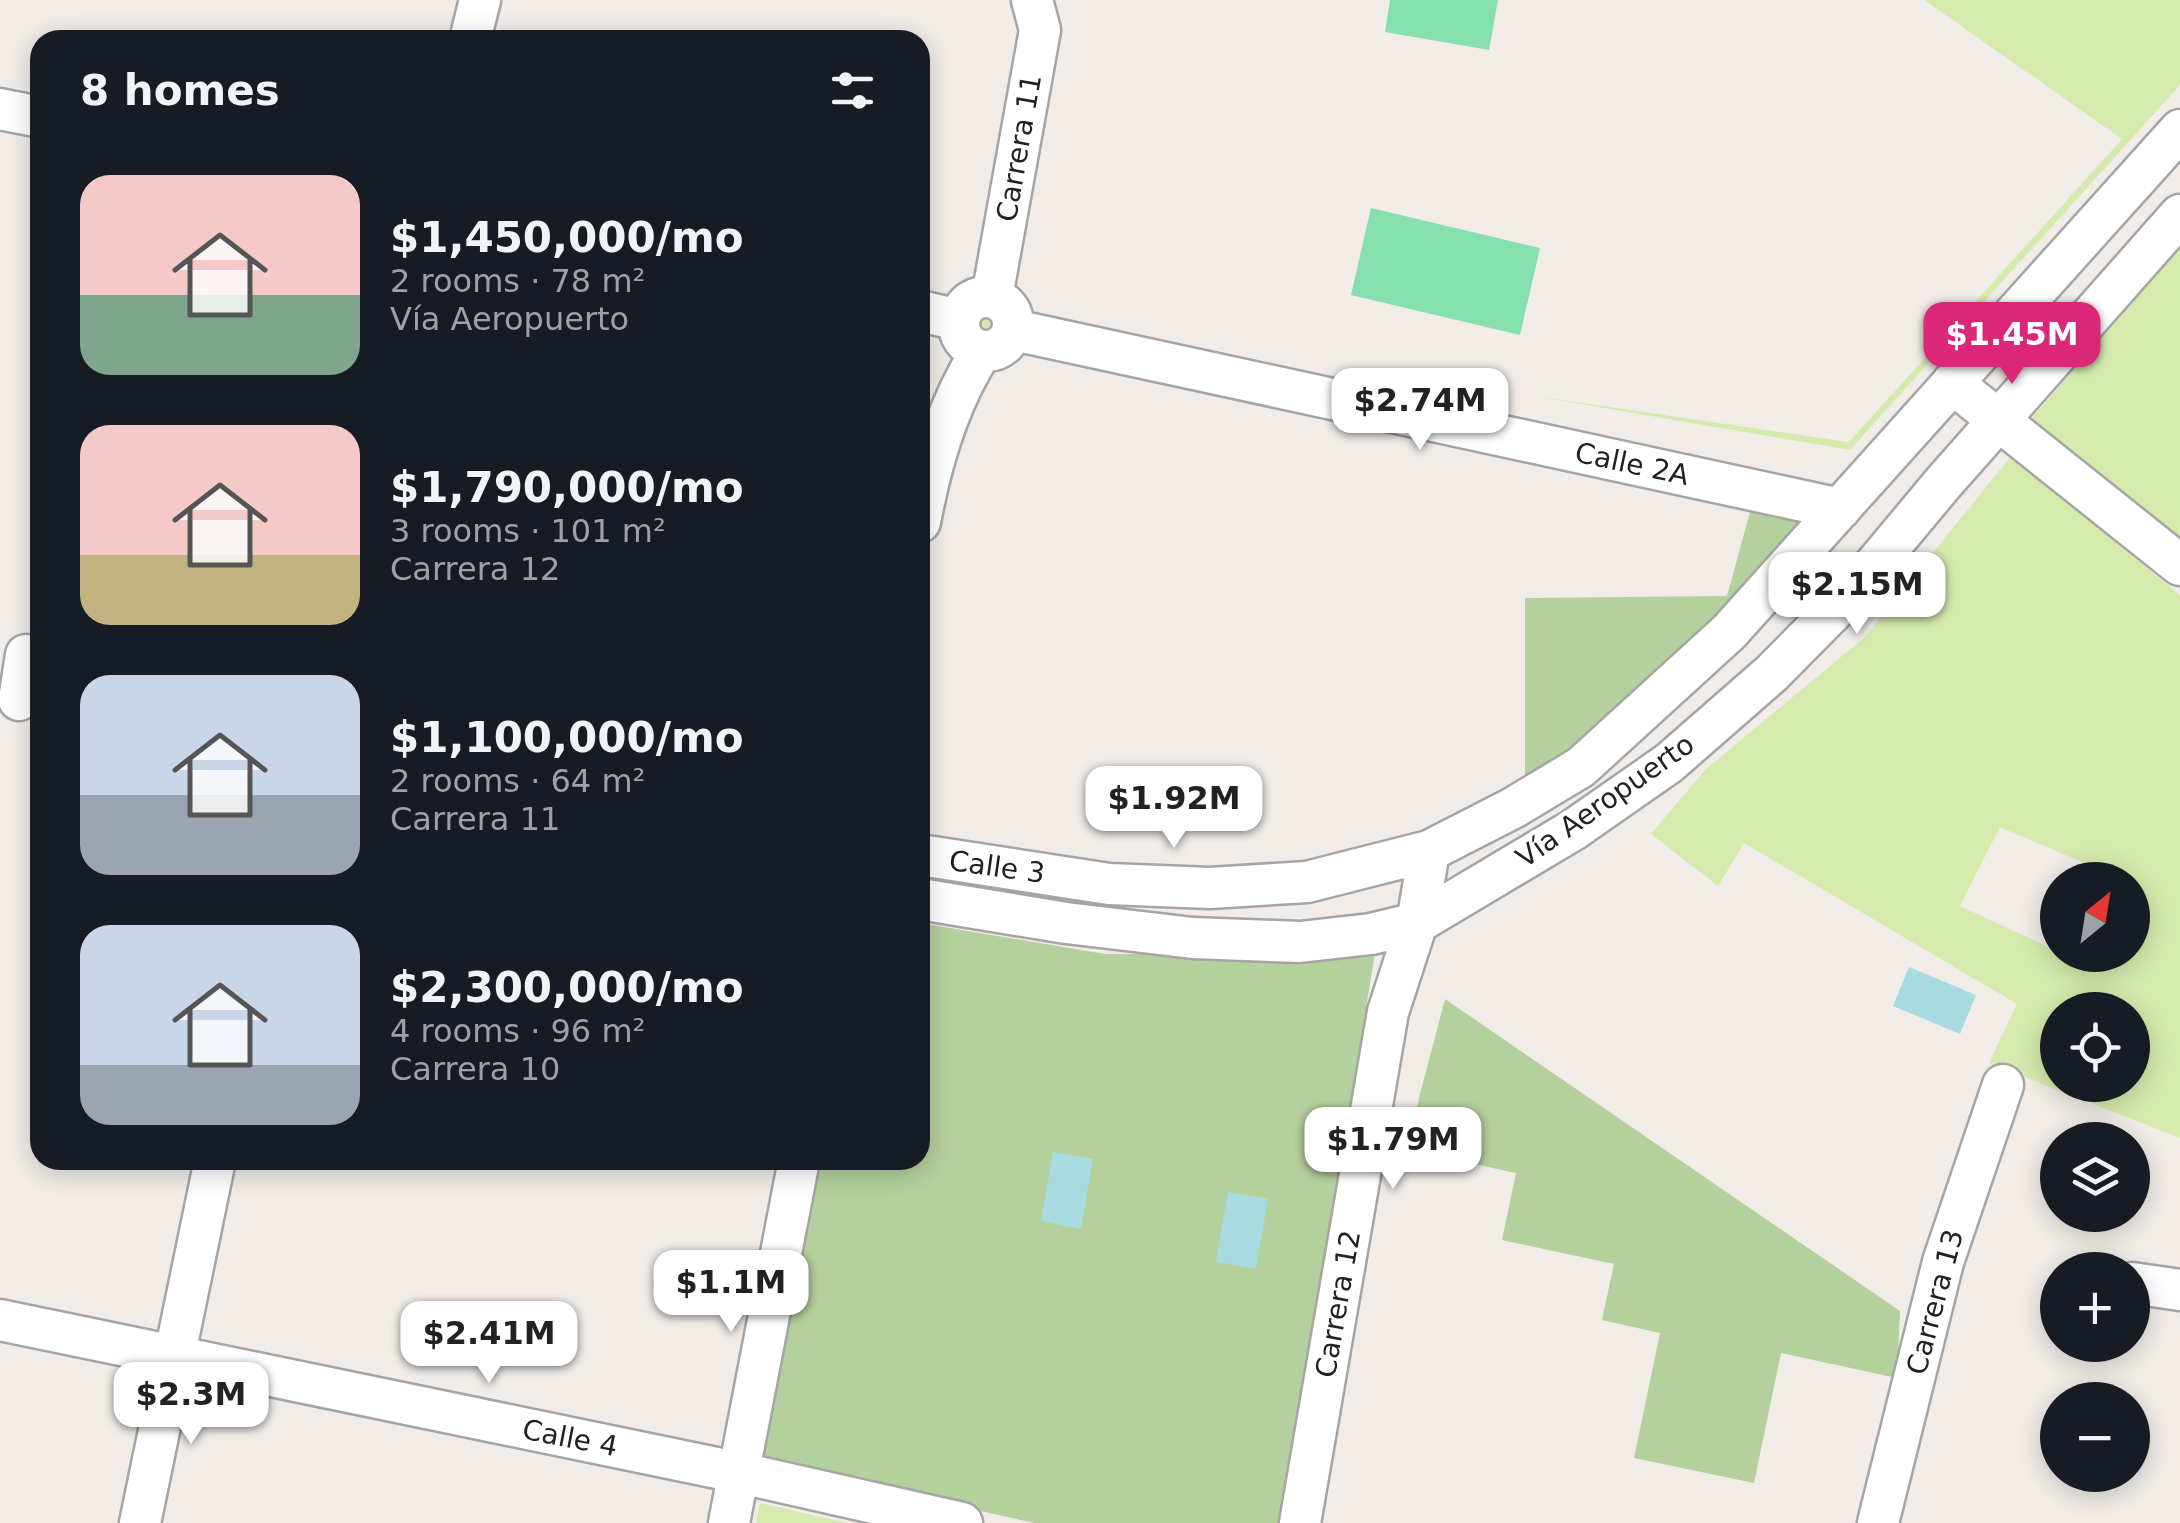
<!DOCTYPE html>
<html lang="en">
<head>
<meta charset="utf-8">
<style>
  body { margin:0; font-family:"DejaVu Sans",sans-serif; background:#242831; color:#f1f3f6; height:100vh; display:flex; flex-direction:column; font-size:38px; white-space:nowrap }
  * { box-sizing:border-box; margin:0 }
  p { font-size:32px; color:#9ea1a6 }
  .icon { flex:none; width:55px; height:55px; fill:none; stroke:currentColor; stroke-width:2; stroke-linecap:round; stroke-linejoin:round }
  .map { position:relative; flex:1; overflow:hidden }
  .sheet { position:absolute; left:30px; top:30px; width:900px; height:1140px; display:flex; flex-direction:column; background:#171b24; border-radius:30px; box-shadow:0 5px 25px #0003 }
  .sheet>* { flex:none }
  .needle { width:65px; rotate:30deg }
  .controls { position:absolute; left:2040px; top:862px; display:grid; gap:20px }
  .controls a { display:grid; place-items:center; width:110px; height:110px; border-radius:50%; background:#171b24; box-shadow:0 5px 25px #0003; font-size:50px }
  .price { position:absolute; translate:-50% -85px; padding:0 22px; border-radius:20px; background:#fff; color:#222; font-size:32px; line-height:65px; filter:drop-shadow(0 2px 5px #0008) }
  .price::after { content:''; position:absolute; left:50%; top:60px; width:30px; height:22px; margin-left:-15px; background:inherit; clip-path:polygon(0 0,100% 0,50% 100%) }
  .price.selected { background:#db2777; color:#fff }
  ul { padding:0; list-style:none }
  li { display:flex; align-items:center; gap:30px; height:250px; padding:0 50px }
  li span { display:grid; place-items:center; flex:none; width:280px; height:200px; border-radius:30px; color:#555 }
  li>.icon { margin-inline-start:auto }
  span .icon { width:120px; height:120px; fill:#fffc; stroke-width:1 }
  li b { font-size:42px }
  h2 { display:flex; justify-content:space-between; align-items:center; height:120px; padding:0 50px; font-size:42px }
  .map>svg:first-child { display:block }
  .grass { fill:#d5ebad; fill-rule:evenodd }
  .forest { fill:#b4d09c }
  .pitch { fill:#85e0ae }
  .water { fill:#a8dbdf }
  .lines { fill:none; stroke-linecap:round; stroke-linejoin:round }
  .minor-casing { stroke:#a5a5a5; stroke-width:45 }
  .minor { stroke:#fff; stroke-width:40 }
  .labels { text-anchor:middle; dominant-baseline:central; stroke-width:9; stroke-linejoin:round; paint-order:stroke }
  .street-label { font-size:28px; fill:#212121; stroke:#fff }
</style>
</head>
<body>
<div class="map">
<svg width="2180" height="1523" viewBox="0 0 2180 1523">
  <rect width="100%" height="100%" fill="#f1ece7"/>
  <path class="grass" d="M1924,0H2180V85L1850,450L1534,396L1849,442L2122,139Z
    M2180,247V557L2026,425Z
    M977,303L999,307L1008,319L1002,341L997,346L967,342L963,335L970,307Z
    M2011,456L2180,595V1138L1989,1063L2017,1004L1744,843L1718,886L1651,834L1706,769L1865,637ZM2000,827L2115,876L2114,880H2132V955H2077L2074,958L2058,955L2057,951L1960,906ZM2058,1010H2132V1085H2058Z
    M760,1503L847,1523H756Z"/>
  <path class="forest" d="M1750,512L1801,515L1803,533L1574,758L1525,783V598L1727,596Z
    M920,923L1105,954L1375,953L1282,1523H1035L757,1463L821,1160H920Z
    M1445,999L1900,1311L1897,1378L1781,1353L1754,1483L1634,1458L1660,1333L1602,1320L1614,1264L1502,1240L1516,1173L1410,1150L1419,1098Z"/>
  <path class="pitch" d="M1390,0H1498L1489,50L1385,32Z
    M1371,208L1540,248L1520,335L1351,295Z"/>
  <path class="water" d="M1909,967L1976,995L1960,1034L1893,1006Z
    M1053,1152L1093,1159L1081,1229L1041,1221Z
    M1228,1192L1268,1199L1256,1269L1216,1262Z"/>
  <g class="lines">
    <g class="minor-casing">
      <path id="minor" d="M470,40L480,0
        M0,109L40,117
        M959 324a27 27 0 1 1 54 0a27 27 0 1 1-54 0Z
        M992,297L1040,30L1032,0
        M920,311L959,320
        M1014,330L1840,509
        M1952,383L2180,565
        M920,522C931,462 948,403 981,352
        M19,700L26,655
        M920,855L1109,884L1210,888L1307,882L1429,851L1513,808L1581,767L1729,632L2180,130
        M920,899L1066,923L1193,938L1300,942L1371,934L1417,923L1573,830L1669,763L1772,673L1853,591L1944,482L2180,215
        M2132,1283L2180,1290
        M0,1320L741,1473L962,1523
        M140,1523L215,1160
        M729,1523L799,1160
        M1300,1523L1388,1012L1417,923L1429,851
        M1878,1523L1943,1262L2003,1085"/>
    </g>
    <use href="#minor" class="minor"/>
  </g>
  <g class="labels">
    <g class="street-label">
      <text transform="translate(1019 148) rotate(-80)">Carrera 11</text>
      <text transform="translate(1632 464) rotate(12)">Calle 2A</text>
      <text transform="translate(1605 801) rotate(-35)">Vía Aeropuerto</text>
      <text transform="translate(997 867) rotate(8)">Calle 3</text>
      <text transform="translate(1935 1302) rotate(-75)">Carrera 13</text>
      <text transform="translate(1338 1304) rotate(-80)">Carrera 12</text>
      <text transform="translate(570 1438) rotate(11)">Calle 4</text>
    </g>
  </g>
</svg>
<div class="controls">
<a><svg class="needle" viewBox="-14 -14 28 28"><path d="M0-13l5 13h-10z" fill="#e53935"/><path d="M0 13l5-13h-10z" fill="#9ea1a6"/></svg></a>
<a><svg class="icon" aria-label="locate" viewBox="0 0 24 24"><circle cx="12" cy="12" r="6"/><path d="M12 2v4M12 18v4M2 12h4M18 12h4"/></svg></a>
<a><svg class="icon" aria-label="layers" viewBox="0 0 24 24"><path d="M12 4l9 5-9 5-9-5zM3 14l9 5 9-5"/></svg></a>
<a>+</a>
<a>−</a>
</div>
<b class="price selected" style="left:2012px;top:387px">$1.45M</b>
<b class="price" style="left:1420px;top:453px">$2.74M</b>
<b class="price" style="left:1857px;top:637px">$2.15M</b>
<b class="price" style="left:1174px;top:851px">$1.92M</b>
<b class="price" style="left:1393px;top:1192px">$1.79M</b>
<b class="price" style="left:731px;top:1335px">$1.1M</b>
<b class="price" style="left:489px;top:1386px">$2.41M</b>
<b class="price" style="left:191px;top:1447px">$2.3M</b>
<section class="sheet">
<h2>8 homes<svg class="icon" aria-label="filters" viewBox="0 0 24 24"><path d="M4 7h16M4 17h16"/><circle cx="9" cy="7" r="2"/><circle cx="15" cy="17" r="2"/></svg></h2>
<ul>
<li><span style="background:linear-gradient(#f6c9c9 60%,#7fa58c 0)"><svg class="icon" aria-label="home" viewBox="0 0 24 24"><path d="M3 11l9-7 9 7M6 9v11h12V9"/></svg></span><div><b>$1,450,000/mo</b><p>2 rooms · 78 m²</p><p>Vía Aeropuerto</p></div></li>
<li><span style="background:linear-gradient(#f6c9c9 65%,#c2b280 0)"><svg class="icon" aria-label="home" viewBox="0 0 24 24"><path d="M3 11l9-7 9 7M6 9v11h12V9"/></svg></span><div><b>$1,790,000/mo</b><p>3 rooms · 101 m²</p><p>Carrera 12</p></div></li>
<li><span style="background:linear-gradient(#c9d6e8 60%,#9aa5b1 0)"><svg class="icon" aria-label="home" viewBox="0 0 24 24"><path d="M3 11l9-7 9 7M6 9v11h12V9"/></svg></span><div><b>$1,100,000/mo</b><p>2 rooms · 64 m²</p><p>Carrera 11</p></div></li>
<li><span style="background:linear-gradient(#c9d6e8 70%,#9aa5b1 0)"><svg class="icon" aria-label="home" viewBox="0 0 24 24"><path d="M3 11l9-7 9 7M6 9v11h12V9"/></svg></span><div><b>$2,300,000/mo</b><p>4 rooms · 96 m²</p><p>Carrera 10</p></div></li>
</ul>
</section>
</div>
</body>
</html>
